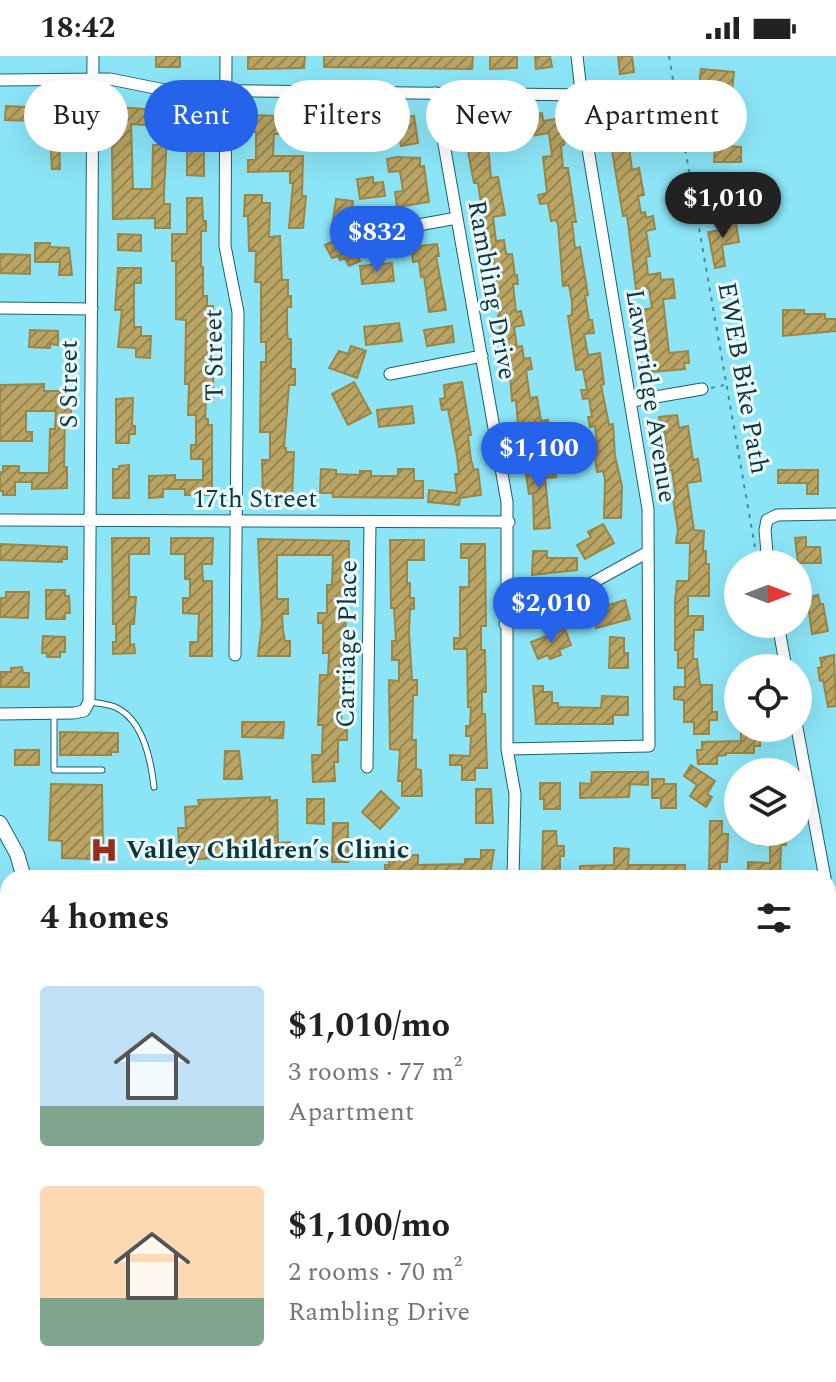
<!DOCTYPE html>
<html lang="en">
<head>
<meta charset="utf-8">
<style>
  body { margin:0; font-family:Spectral,serif; background:#f6f6f6; color:#222; height:100vh; display:flex; flex-direction:column; font-size:30px; white-space:nowrap }
  * { box-sizing:border-box; margin:0 }
  p { font-size:26px; color:#767676 }
  .icon { flex:none; width:44px; height:44px; fill:none; stroke:currentColor; stroke-width:2; stroke-linecap:round; stroke-linejoin:round }
  .map { position:relative; flex:1; overflow:hidden }
  .drawer { position:absolute; left:0px; top:814px; width:836px; height:512px; display:flex; flex-direction:column; background:#fff; border-radius:24px 24px 0 0; box-shadow:0 8px 32px #0002 }
  .drawer>* { flex:none }
  .banner { position:absolute; left:24px; top:24px; width:788px; height:72px; display:flex; gap:16px }
  .needle { width:52px; rotate:90deg }
  .fabs { position:absolute; left:724px; top:494px; display:grid; gap:16px }
  .fabs a { display:grid; place-items:center; width:88px; height:88px; border-radius:50%; background:#fff; box-shadow:0 8px 32px #0002; font-size:40px }
  .price { position:absolute; translate:-50% -68px; padding:0 18px; border-radius:28px; background:#2563eb; color:#fff; font-size:26px; line-height:52px; filter:drop-shadow(0 2px 4px #0008) }
  .price::after { content:''; position:absolute; left:50%; top:48px; width:24px; height:18px; margin-left:-12px; background:inherit; clip-path:polygon(0 0,100% 0,50% 100%) }
  .price.active { background:#222; color:#fff }
  ul { padding:0; list-style:none }
  li { display:flex; align-items:center; gap:24px; height:200px; padding:0 40px }
  li span { display:grid; place-items:center; flex:none; width:224px; height:160px; border-radius:8px; color:#555 }
  li>.icon { margin-inline-start:auto }
  span .icon { width:96px; height:96px; fill:#fffc; stroke-width:1 }
  li b { font-size:34px }
  h2 { display:flex; justify-content:space-between; align-items:center; height:96px; padding:0 40px; font-size:34px }
  .tag { padding:0 28px; border-radius:36px; background:#fff; box-shadow:0 8px 32px #0002; font-size:28px; line-height:72px }
  .tag.active { background:#2563eb; color:#fff }
  .status { display:flex; justify-content:space-between; align-items:center; height:56px; padding:0 40px; background:#fff; direction:ltr }
  .status svg { height:22px; fill:currentColor }
  .map>svg:first-child { display:block }
  .built { fill:#73d6ea }
  .building { fill:url(#building-hatch); stroke:#9b8644; stroke-width:2; fill-rule:evenodd }
  .lines { fill:none; stroke-linecap:round; stroke-linejoin:round }
  .lane-casing { stroke:#19626f; stroke-width:7 }
  .street-casing { stroke:#19626f; stroke-width:13 }
  .secondary-casing { stroke:#19626f; stroke-width:16 }
  .path { stroke:#4b8b97; stroke-width:2; stroke-dasharray:4 6; stroke-linecap:butt }
  .lane { stroke:#fff; stroke-width:5 }
  .street { stroke:#fff; stroke-width:11 }
  .secondary { stroke:#fff; stroke-width:14 }
  .labels { text-anchor:middle; dominant-baseline:central; stroke-width:6; stroke-linejoin:round; paint-order:stroke }
  .street-label { font-size:26px; fill:#0f363d; stroke:#e9f9fc }
  .poi-label { font-size:26px; font-weight:bold; fill:#0f363d; stroke:#e9f9fc; text-anchor:start }
</style>
</head>
<body>
<div class="status"><b>18:42</b><svg viewBox="0 0 49 12"><path d="M0 12V9h3v3zM5 12V6h3v6zM10 12V3h3v9zM15 12V0h3v12zM26 1h20v11H26zM47 4h2v5h-2z"/></svg></div>
<div class="map">
<svg width="836" height="1326" viewBox="0 0 836 1326">
  <defs>
    <pattern id="building-hatch" width="6" height="6" patternUnits="userSpaceOnUse" patternTransform="scale(2)"><rect width="6" height="6" fill="#baa463"/><path d="M-1 1l2-2M0 6l6-6M5 7l2-2" fill="none" stroke="#968653"/></pattern>
  </defs>
  <rect width="100%" height="100%" fill="#8be5f7"/>
  <path class="built" d="M49,1318H302V1326H49Z"/>
  <path class="building" d="M156,0H180V11H156Z
    M248,0H305L304,12L248,13Z
    M324,0H473L472,13L324,11Z
    M490,0H517V12L490,13Z
    M535,0H550L552,11L536,13Z
    M618,0H632L634,16L620,18Z
    M701,13L734,16L732,34L699,31Z
    M6,50L26,51V56H32V65L5,64Z
    M116,51L173,55V67L204,64V120L187,119V81H167L164,136V148H170V172H155V162L113,163L112,93ZM131,68L158,70V89H153L152,133H133Z
    M542,57L543,65L562,62L565,83L564,89L561,90L563,112H568L576,166H572L575,192L580,191L588,239L585,240L589,264H592L594,277L584,278L588,299L600,297L604,328L601,329L609,369L613,368L615,400L622,430L621,462H604L605,423L603,415L597,416L594,396H598L595,370L590,371L588,361H592L589,342L583,343L581,334H587L583,313L576,314L568,260L572,259V246L569,229L563,230L558,168L556,164L551,165L548,147L540,148L538,139L547,137L543,101L552,100L549,77L507,84V78H487L491,122L498,121L505,159L493,161L496,185L504,184L506,198H512L515,220L517,219L518,228H513L516,256L521,255L524,269L514,271L517,291L522,290L524,303L530,302L532,313L526,314L530,342L537,341L541,365L548,364L550,378L546,379L548,392L534,394L532,379L519,381L516,344L512,345L509,306H505L498,259H500L497,236L493,237L491,223L496,222L493,201L486,202L478,149L481,148L478,127H474L462,64L484,60V62H527L526,59Z
    M244,59L380,62V65L414,60L418,87L401,90L399,77H362V89H349V85H321L322,78H274L273,100H303L302,140H306L303,172H289L293,127H290V115L248,116V104H256V76H244Z
    M52,63H64V81H59L60,113H52L49,68H52Z
    M651,70L653,86L629,90L632,114L639,112L644,139L638,140L641,157L645,156L646,162L653,160L655,173L646,175L650,200L646,201L648,219L660,217L661,224L673,223L675,242L663,243L669,297L688,295L689,307H684L685,313L651,316L642,254L652,252L649,232L636,233L627,159L623,160L609,77Z
    M715,82H727V90L741,91V106H714Z
    M397,101L420,102V111L424,110L429,146L397,151L395,136L403,135L400,115L389,116L387,103Z
    M722,118L742,122L736,149L719,145Z
    M373,121V127L383,126L385,140L360,143L357,123Z
    M245,139H262V147H270L269,181L280,180L282,224H288V240H291V251H287V274L288,283H291V313H295V329H289L284,392H286V396H294L292,443H263L262,404H270V376H260L261,306H266V286H261V226H255L256,195H249L248,160H244Z
    M187,142H202L203,165H206V175H201V211H203V240H207V250H213L214,286L208,287V305L213,304V346H206L205,363H208V369H212V439H185V433H163V441L149,442V420L175,419V424H203V403H191V389H196V359H188L189,328H185L186,264L176,263V205H172V178H187Z
    M336,143L353,145L349,175L332,172Z
    M735,162L739,186L722,189L725,210L715,212L708,176L721,174L720,165Z
    M118,178L141,179V195L118,194Z
    M348,178L360,205L349,210L345,202L340,204L338,200L332,202L325,189Z
    M35,187H50V191L69,192L72,219H59L60,206H35Z
    M437,188L439,200H436L446,254L429,256L424,220L421,221L419,205L413,206L411,191Z
    M0,198L30,199V218L0,217Z
    M392,207L394,225L362,228L360,210Z
    M118,212H141V227H134V271H141V280H151L150,302L136,301V292L118,291L122,254H115Z
    M783,254H804V258H825V263H836V275L783,280Z
    M399,267L402,285L366,289L364,271Z
    M452,270L454,286L427,290L424,274Z
    M30,274L58,275V289L50,288V292L29,291Z
    M351,290L366,295L357,322L329,312L339,295L348,298Z
    M354,326L371,357L348,369L332,338Z
    M462,326L471,379H468L471,404L474,414L478,413L481,439L460,442L459,449L428,446L429,434L457,437L455,418H459L457,400L448,353L442,354L440,343L445,342L444,329Z
    M44,328V335H71V359H65L64,411H67V432L32,433V426H15V439H3V435H0V416H3V410H19V417H49L50,373H55L56,355H26V376H32V385H0V329Z
    M133,342L132,369L135,370V378H129V387H116V343Z
    M412,350L414,367L379,371L377,354Z
    M677,359L679,372L688,370L693,404L698,403L701,425L687,427L694,474L704,475L703,495H706V508H709V540H688V560H703V574H694L693,603H697L700,629H712V656H717V664H709V678H694V666H684V644L674,643V631H685V612H678V594H675V546L677,525H689L690,487H676L678,474L673,443L676,442L672,414L667,415L665,376H661L659,361Z
    M541,401L543,411L554,409L556,421L545,422L550,472L534,473L533,437L529,438L524,404Z
    M129,409V442H113V413H119V410Z
    M321,413L336,414V418L360,419V415H371V420H398V413H414V425H423V442L333,441V437H320Z
    M778,414H818V438H807V427H778Z
    M603,468L614,487L585,503L577,489L591,481L588,476Z
    M806,481V491H820L821,507H798L795,482Z
    M112,482H149V498H129V541H136L134,568H130V589L134,588L135,597L113,598V586H116V568H113Z
    M171,482H213L212,508H202L203,525H212V600H190V586H198L199,558L183,557V542H190V523H185V498H171Z
    M258,483L349,485V518H345L346,605H340V634H347L346,646H342L341,672H347V684H338V706H334L335,725L313,726L312,699H322V694L323,669H318L320,619H328L329,597H323V567H318V557H327V529H332L333,499H277V543H288V558H282L283,575L285,585H290V600H258L262,568Z
    M390,484H424V504H407V527H410V542H414V553H410L409,576L412,624H417V639H413L412,684H416V713L421,714L422,740H402V725H398L400,694L390,693L389,624L399,625V604H392V585H396L394,552H391Z
    M0,488L67,491V503H62V506L0,504Z
    M461,488H485L486,570H481V594H485L486,636H482V658H485L487,712H475V724H462V709H450V699L470,700L471,680H466V670H470L471,651H468L467,593H454V582H460V531H469V502H461Z
    M533,495H547V502H577V514L532,519Z
    M46,534H65V540H69L70,557H65V563H46Z
    M6,536H29L28,562L0,561L1,542H6Z
    M818,539L820,548H823L828,575L812,578L807,541Z
    M625,544L630,563L596,572L592,554Z
    M565,573L571,589L559,594L561,599L550,603L548,599L538,603L531,586Z
    M43,580L65,581V596H60V601H47V597H42Z
    M610,581L624,582V597H628V612H609Z
    M834,599L836,650L828,651L823,624L820,625L818,612L822,611L820,602Z
    M22,611L23,617H29V631H1V616H11V612Z
    M533,630H543V636H552V647H558V651L601,652L602,640L628,641V659H613V668H536Z
    M242,666H284L283,682L242,681Z
    M741,672H760V690H754V697H726V699L717,700V708H698L697,694H702V686L741,685Z
    M60,676L118,677V696H111V699H60Z
    M15,694H39V709H15Z
    M225,695H239L242,723H224Z
    M691,709L715,725L707,738L712,741L706,751L690,740L697,729L684,720Z
    M592,716H648V729L630,728L629,741L580,742V727L591,728Z
    M652,723H664V728H676V752H661V742H652Z
    M540,727H560V753H544V743H540Z
    M51,728L102,729L103,796H92V803L62,802V785L49,784Z
    M476,733H491L493,767H476Z
    M381,735L399,752L380,773L362,756Z
    M270,741V745L277,744L278,787L290,786L291,798L180,804L178,772H186L185,751L199,750L198,744Z
    M307,743H324V768L307,767Z
    M710,765H722V778H728L727,806H720V820H709Z
    M333,767H348V806H332Z
    M543,775H556L557,790H564V800H560V822H542Z
    M759,779H786V789H781L780,821L748,822V806L770,807V789H759Z
    M614,792L629,793L628,809H685V822H580V810L614,809Z
    M481,794H494L490,818H478V822H385V809H389V799H418V809L465,808V803H481Z
    M828,1245L836,1258V1279L828,1284Z
    M202,1318H257V1326H202Z
    M400,1318H417L416,1326H400Z
    M451,1318H470V1326H451Z
    M590,1318H606V1326H590Z
    M748,1318H782L790,1326H762Z"/>
  <g class="lines">
    <g class="lane-casing">
      <path id="lane" d="M89,646C97,647 107,648 115,651C143,663 151,704 154,731
        M54,658V714H102
        M284,821V822"/>
    </g>
    <g class="street-casing">
      <path id="street" d="M226,0L225,190L238,256L235,599
        M0,24L110,23L165,34L582,39L737,62
        M435,37L507,446V693L515,738L513,822
        M385,175L457,162
        M0,252L92,253
        M390,318L482,300
        M632,345L702,333
        M0,464L509,466
        M768,508L765,474L767,464L777,459L836,458
        M505,568L543,554L648,496
        M778,568L786,612
        M0,658L74,657L84,655L89,646L93,0
        M797,672L825,822
        M507,693L649,690L648,453L587,87L577,0
        M367,711L370,466
        M0,1292H8
        M806,1318L809,1326
        M372,1326V1318
        M491,1326V1318
        M631,1326V1318"/>
    </g>
    <g class="secondary-casing">
      <path id="secondary" d="M0,767L17,798L24,822
        M828,852H836
        M0,853H8
        M35,1326V1318"/>
    </g>
    <path class="path" d="M669,0L676,42
      M680,64L755,491
      M711,332L724,329
      M828,907L836,953
      M0,1141L8,1142"/>
    <use href="#lane" class="lane"/>
    <use href="#street" class="street"/>
    <use href="#secondary" class="secondary"/>
  </g>
  <defs>
    <g id="hospital-bare" transform="scale(2.16)"><path d="M-5-5h3v3.5h4V-5h3V5h-3V1.5h-4V5h-3Z" fill="#982e1d" stroke="#e9f9fc" stroke-width="2.5" paint-order="stroke"/></g>
  </defs>
  <g fill-rule="evenodd">
    <use href="#hospital-bare" x="104" y="794"/>
  </g>
  <g class="labels">
    <g class="street-label">
      <text transform="translate(492 234) rotate(80)">Rambling Drive</text>
      <text transform="translate(214 299) rotate(-91)">T Street</text>
      <text transform="translate(743 322) rotate(80)">EWEB Bike Path</text>
      <text transform="translate(69 328) rotate(-90)">S Street</text>
      <text transform="translate(651 340) rotate(81)">Lawnridge Avenue</text>
      <text x="255" y="443">17th Street</text>
      <text transform="translate(347 588) rotate(-89)">Carriage Place</text>
    </g>
    <g class="poi-label">
      <text x="126" y="794">Valley Children’s Clinic</text>
    </g>
  </g>
</svg>
<div class="fabs">
<a><svg class="needle" viewBox="-14 -14 28 28"><path d="M0-13l5 13h-10z" fill="#e53935"/><path d="M0 13l5-13h-10z" fill="#767676"/></svg></a>
<a><svg class="icon" aria-label="locate" viewBox="0 0 24 24"><circle cx="12" cy="12" r="6"/><path d="M12 2v4M12 18v4M2 12h4M18 12h4"/></svg></a>
<a><svg class="icon" aria-label="layers" viewBox="0 0 24 24"><path d="M12 4l9 5-9 5-9-5zM3 14l9 5 9-5"/></svg></a>
</div>
<b class="price active" style="left:723px;top:184px">$1,010</b>
<b class="price" style="left:377px;top:218px">$832</b>
<b class="price" style="left:539px;top:434px">$1,100</b>
<b class="price" style="left:551px;top:589px">$2,010</b>
<div class="banner">
<a class="tag">Buy</a>
<a class="tag active">Rent</a>
<a class="tag">Filters</a>
<a class="tag">New</a>
<a class="tag">Apartment</a>
</div>
<section class="drawer">
<h2>4 homes<svg class="icon" aria-label="filters" viewBox="0 0 24 24"><path d="M4 7h16M4 17h16"/><circle cx="9" cy="7" r="2"/><circle cx="15" cy="17" r="2"/></svg></h2>
<ul>
<li><span style="background:linear-gradient(#bfe0f5 75%,#7fa58c 0)"><svg class="icon" aria-label="home" viewBox="0 0 24 24"><path d="M3 11l9-7 9 7M6 9v11h12V9"/></svg></span><div><b>$1,010/mo</b><p>3 rooms · 77 m²</p><p>Apartment</p></div></li>
<li><span style="background:linear-gradient(#ffd9b3 70%,#7fa58c 0)"><svg class="icon" aria-label="home" viewBox="0 0 24 24"><path d="M3 11l9-7 9 7M6 9v11h12V9"/></svg></span><div><b>$1,100/mo</b><p>2 rooms · 70 m²</p><p>Rambling Drive</p></div></li>
</ul>
</section>
</div>
</body>
</html>
